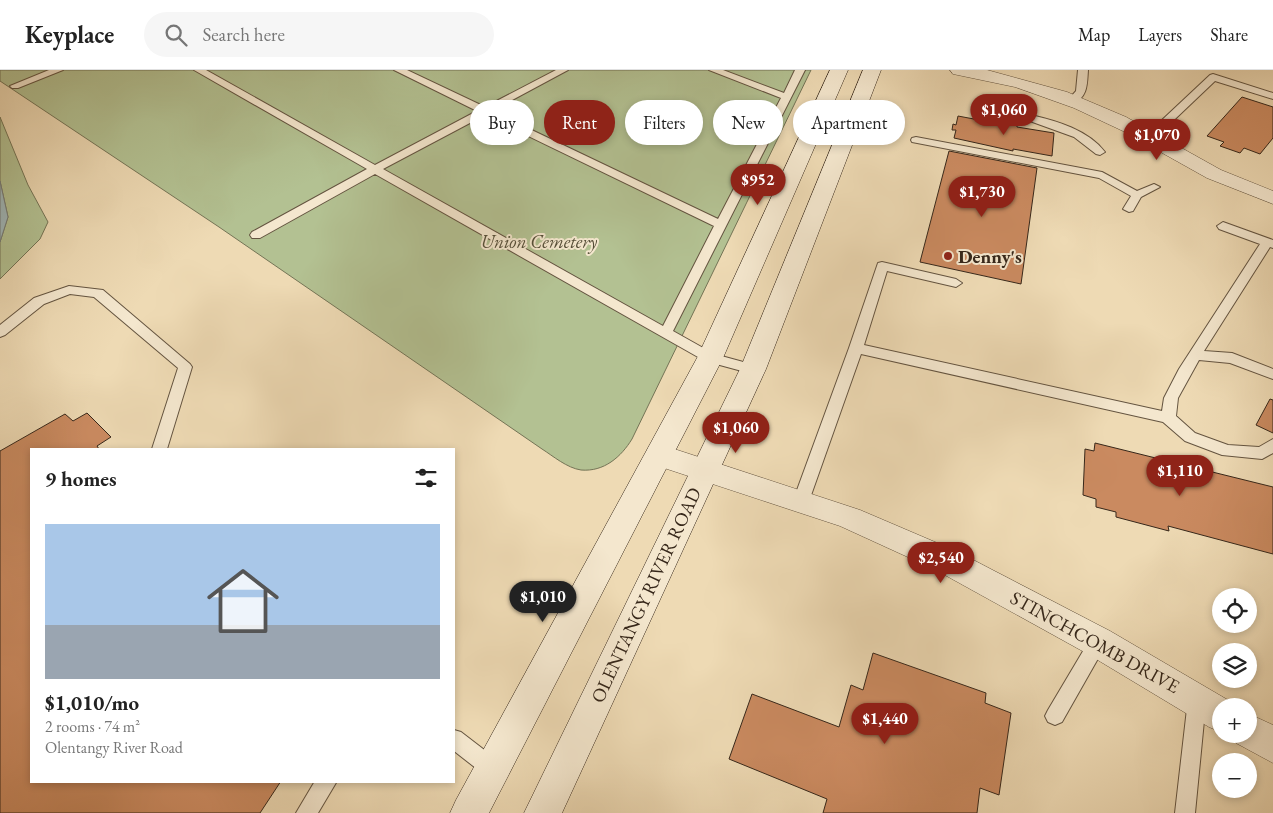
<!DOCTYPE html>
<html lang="en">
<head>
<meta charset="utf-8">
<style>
  body { margin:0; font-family:"EB Garamond",serif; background:#f6f6f6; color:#222; height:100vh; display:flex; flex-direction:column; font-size:19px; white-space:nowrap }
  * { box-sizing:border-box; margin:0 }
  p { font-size:16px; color:#767676 }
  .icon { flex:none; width:28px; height:28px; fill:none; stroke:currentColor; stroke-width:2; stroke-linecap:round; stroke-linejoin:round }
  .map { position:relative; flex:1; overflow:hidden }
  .details { position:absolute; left:30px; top:378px; width:425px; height:335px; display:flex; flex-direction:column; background:#fff; border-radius:0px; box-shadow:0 2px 8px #0003 }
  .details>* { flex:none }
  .hud { position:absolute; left:470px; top:30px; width:475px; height:45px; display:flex; gap:10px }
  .controls { position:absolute; left:1212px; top:518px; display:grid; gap:10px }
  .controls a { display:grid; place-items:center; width:45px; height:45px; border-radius:50%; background:#fff; box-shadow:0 2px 8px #0003; font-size:25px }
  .price { position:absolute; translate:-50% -42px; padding:0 11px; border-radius:18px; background:#8f2418; color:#fff; font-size:16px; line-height:32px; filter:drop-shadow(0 1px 2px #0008) }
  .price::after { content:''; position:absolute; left:50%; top:30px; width:15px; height:11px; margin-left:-8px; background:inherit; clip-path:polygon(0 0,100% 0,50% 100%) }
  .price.on { background:#222; color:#fff }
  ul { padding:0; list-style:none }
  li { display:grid; align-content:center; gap:10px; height:265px; padding:0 15px }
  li+li { border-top:1px solid #e0e0e0 }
  li span { display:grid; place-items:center; height:155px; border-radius:0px; color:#555 }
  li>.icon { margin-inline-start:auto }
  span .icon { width:90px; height:90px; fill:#fffc; stroke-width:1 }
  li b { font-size:21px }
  h2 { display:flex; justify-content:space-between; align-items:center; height:60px; padding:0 15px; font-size:21px }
  .chip { padding:0 18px; border-radius:22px; background:#fff; box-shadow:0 2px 8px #0003; font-size:18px; line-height:45px }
  .chip.on { background:#8f2418; color:#fff }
  header { display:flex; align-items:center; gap:30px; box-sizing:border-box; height:70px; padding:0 25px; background:#fff; border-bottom:1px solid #e0e0e0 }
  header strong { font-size:24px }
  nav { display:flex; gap:28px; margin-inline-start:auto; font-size:18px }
  .search { width:350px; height:45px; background:#f6f6f6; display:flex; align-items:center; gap:12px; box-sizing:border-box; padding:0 18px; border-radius:28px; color:#767676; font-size:19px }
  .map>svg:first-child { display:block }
  .green { fill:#b3c192; stroke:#747456 }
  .water { fill:#9fb7b9; stroke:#757d79 }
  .building { fill:#ca8a60; stroke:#36271a }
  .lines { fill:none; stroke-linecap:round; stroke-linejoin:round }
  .service-casing { stroke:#645440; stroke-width:2 }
  .minor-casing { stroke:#645440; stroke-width:1 }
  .secondary-casing { stroke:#36271a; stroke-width:1 }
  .service { fill:#f4e7ce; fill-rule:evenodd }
  .minor { fill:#f4e7ce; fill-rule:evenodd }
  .secondary { fill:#f4e7ce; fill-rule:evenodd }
  .poi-dot { fill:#8f2418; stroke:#f4e7ce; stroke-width:2 }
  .labels { text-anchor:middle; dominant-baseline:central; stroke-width:4; stroke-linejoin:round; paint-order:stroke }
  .park-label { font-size:19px; font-style:italic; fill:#554e38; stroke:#f4e7ce }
  .poi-label { font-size:19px; font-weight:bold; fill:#36271a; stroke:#f4e7ce; text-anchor:start }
  .street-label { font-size:19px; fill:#36271a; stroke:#f4e7ce }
</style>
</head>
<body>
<header>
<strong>Keyplace</strong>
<div class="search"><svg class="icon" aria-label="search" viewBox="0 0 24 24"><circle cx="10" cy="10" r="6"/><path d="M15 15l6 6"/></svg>Search here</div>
<nav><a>Map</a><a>Layers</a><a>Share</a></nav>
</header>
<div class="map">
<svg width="1273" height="743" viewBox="0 0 1273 743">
  <rect width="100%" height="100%" fill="#eedab4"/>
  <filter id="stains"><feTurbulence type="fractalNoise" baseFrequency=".004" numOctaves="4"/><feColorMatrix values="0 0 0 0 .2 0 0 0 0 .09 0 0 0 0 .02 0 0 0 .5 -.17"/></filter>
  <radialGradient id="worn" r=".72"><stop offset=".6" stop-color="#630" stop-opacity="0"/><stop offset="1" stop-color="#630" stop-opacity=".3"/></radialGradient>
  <path class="green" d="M0,0H811L632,369C621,387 604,402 581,400C567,398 553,386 542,379L219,157L0,11Z
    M0,47L28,115L48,152L40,169L0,209V172L8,147L0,111Z"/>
  <path class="water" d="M0,111L8,147L0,172Z"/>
  <path class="building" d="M1242,27L1273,37V68L1260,84L1244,78L1240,83L1220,76L1224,72L1207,66Z
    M958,46L995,53L996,48L1017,52V57L1054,63L1052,86L1013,79V81L954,68L956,60H952L953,54L956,55Z
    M949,81L1037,98L1021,214L920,192Z
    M1270,329L1273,330V363L1256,355Z
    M87,343L111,367L97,376L99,379H31V711H281L260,743H0V381L65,344L73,351Z
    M1095,373L1273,417V484L1168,456L1169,461L1116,447V442L1096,437V429L1083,425L1085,379L1094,381Z
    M873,583L986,623L985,633L1011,643L999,725L980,718L977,743H823L827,729L729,689L752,624L839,657L851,615L863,620Z"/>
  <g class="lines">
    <g class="service-casing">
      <path id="service" d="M49,0H63L18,18H12L10,16Z
        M194,0H206L375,95L477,41L394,0H407L485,37L556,0H568L492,41L718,149L781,28L709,0H723L784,23L795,0H805L673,261L714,284L758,296L760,299L758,302L753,304L705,291L375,104L260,168H252L250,165L252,162L367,99ZM485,45L714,156L663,256L383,99Z
        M1078,0H1088C1087,13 1088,28 1073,33L1068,30L1076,21Z
        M1213,4L1273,23V29L1215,11L1154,69H1146L1145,67L1146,65L1210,5Z
        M1031,45C1057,51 1088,60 1105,82L1100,85L1096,84L1074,67L1027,50V46Z
        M916,67L1102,102L1137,121L1154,114L1160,117L1141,127L1133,141L1129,142L1123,139L1131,126L1099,108L912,72L911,70L912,68Z
        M1223,152L1273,170V178L1270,177L1204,281L1232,283L1273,299V309L1230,293L1199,290L1178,328L1176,346L1195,363L1228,375L1259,377L1273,369V383L1262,389L1222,385L1185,371L1163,352L861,284L809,431L807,435L801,437L795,435L793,431L849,278L878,193L882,192L956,209L962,213L956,217L887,201L864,275L1162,341L1164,328L1179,299L1260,174L1219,159L1217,156Z
        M69,216L103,220L190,294L192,297L167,379H152L178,298L94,227L70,224L44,234L5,265L0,267V255L34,228Z
        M1098,564L1104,566L1107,572L1104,578L1062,652L1055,655L1048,652L1045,646L1048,640L1092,566Z
        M1197,621L1204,624L1206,630L1195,743H1175L1188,630L1190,624Z
        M454,660L461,662L500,692L503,699L500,706L493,709L486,706L454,681Z
        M315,711H337L318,743H296Z"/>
    </g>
    <g class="minor-casing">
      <path id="minor" d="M950,0H987L1067,22L1126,47L1221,100L1273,121V134L1207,108L1123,61L1074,38L1015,17L953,4Z
        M659,374L860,440L956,481L1110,561L1233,633L1235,636H1221V662L1209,657L1086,583L934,499L840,456L649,393L645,385L649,377Z
        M1249,644L1273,655V693L1236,673L1232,664H1249Z"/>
    </g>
    <g class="secondary-casing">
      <path id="secondary" d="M830,0H848L723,288L489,743H450L456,730L697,288Z
        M863,0H881L766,299L562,743H524L740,299Z"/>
    </g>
    <use href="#service" class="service"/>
    <use href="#minor" class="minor"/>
    <use href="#secondary" class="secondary"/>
  </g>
  <circle class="poi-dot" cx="948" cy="186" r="5"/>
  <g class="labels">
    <g class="park-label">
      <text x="539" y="171">Union Cemetery</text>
    </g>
    <g class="poi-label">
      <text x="958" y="186">Denny's</text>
    </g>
    <g class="street-label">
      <text transform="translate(646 525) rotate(-65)">OLENTANGY RIVER ROAD</text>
      <text transform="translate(1095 572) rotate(29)">STINCHCOMB DRIVE</text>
    </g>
  </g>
  <rect width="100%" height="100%" filter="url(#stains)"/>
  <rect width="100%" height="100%" fill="url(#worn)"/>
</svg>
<div class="controls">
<a><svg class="icon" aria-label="locate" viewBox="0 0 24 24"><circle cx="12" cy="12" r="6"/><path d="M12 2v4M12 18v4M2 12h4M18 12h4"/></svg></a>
<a><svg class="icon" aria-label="layers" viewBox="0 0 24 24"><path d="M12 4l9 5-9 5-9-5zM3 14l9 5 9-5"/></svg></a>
<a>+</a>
<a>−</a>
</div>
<b class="price" style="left:1004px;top:66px">$1,060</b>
<b class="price" style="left:1157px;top:91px">$1,070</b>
<b class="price" style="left:758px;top:136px">$952</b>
<b class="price" style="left:982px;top:148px">$1,730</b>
<b class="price" style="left:736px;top:384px">$1,060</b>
<b class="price" style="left:1180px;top:427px">$1,110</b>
<b class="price" style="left:941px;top:514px">$2,540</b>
<b class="price on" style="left:543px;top:553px">$1,010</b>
<b class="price" style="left:885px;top:675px">$1,440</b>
<div class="hud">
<a class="chip">Buy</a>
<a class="chip on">Rent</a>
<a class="chip">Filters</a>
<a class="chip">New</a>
<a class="chip">Apartment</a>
</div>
<section class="details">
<h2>9 homes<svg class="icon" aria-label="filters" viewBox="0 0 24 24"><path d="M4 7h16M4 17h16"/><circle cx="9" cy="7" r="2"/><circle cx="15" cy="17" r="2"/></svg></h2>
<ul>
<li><span style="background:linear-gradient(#a9c7e8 65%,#9aa5b1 0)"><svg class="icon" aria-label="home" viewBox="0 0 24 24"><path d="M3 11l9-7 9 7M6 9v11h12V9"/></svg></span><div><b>$1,010/mo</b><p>2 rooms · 74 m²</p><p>Olentangy River Road</p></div></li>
</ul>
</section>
</div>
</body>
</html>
